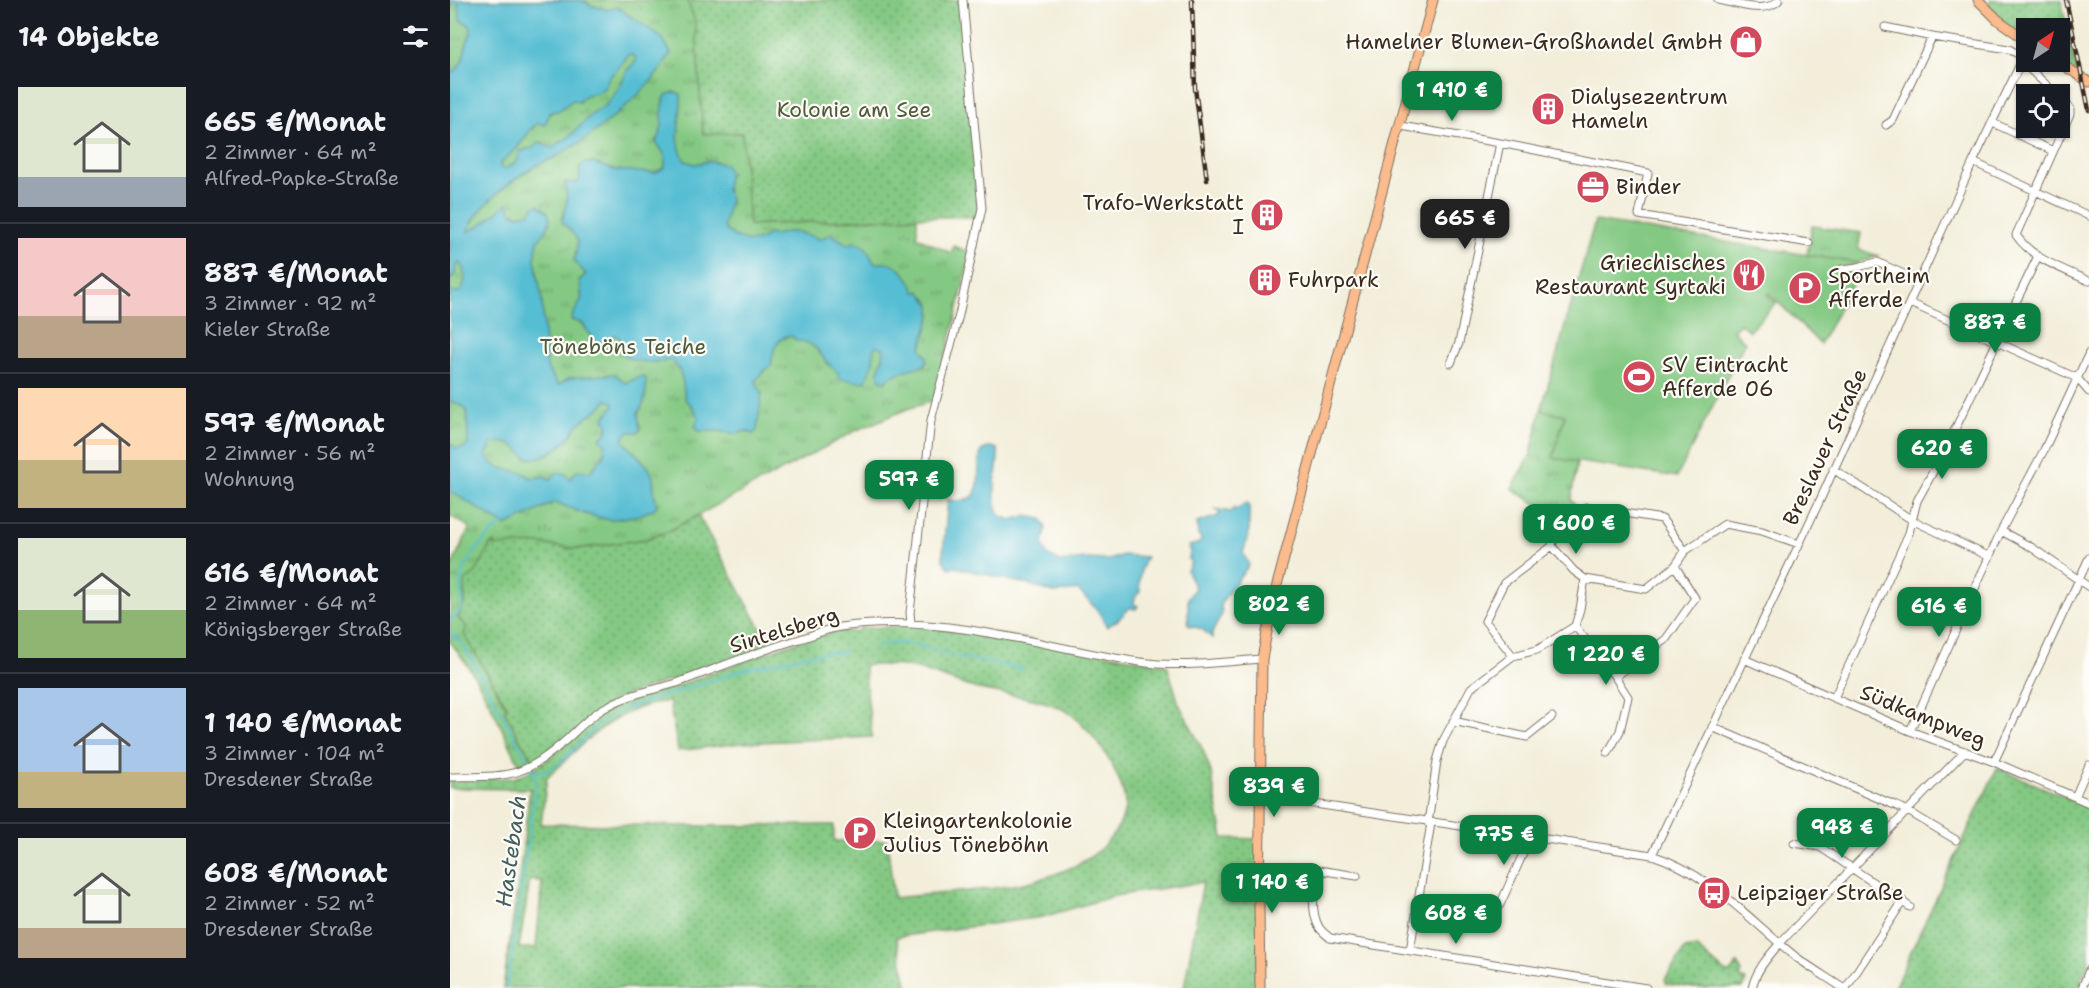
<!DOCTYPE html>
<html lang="de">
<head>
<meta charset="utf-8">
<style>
  body { margin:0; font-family:"Shantell Sans",sans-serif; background:#20242c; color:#f1f3f6; height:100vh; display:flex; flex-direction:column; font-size:22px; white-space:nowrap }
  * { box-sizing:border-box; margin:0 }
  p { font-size:20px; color:#9ea1a6 }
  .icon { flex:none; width:33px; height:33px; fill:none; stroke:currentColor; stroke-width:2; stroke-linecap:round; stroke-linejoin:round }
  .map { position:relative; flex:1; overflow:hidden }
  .details { display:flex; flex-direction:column; background:#171b24; width:450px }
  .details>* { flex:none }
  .needle { width:39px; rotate:36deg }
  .buttons { position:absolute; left:1566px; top:18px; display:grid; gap:12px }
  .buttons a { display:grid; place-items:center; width:54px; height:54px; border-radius:0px; background:#171b24; box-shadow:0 2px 4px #0004; font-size:30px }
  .price { position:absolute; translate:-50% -51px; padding:0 14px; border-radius:12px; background:#0b8043; color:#fff; font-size:20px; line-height:39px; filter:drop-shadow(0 2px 3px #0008) }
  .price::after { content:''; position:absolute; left:50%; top:36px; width:18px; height:14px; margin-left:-9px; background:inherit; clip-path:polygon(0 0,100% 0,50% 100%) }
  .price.current { background:#222; color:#fff }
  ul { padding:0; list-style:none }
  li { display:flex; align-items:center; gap:18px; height:150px; padding:0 18px }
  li+li { border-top:2px solid #363941 }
  li span { display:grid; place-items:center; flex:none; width:168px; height:120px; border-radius:0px; color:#555 }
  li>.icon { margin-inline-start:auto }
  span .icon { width:72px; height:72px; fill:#fffc; stroke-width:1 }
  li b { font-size:26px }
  h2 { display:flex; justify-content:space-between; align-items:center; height:72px; padding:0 18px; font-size:26px }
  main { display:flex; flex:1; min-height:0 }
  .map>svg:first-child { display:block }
  .grass { fill:url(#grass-dots); stroke:#607a50; stroke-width:1.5; fill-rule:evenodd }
  .park { fill:url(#park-tufts); stroke:#607a50; stroke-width:1.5 }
  .pitch { fill:#84c983; stroke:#607a50; stroke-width:1.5 }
  .water { fill:#56bed3; stroke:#487478; stroke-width:1.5; fill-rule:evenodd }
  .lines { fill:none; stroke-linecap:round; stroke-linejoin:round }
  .stream { stroke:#56bed3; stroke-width:2 }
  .minor-casing { stroke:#7b6f60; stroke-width:9 }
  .major-casing { stroke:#7b6f60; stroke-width:11 }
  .minor { stroke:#fff; stroke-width:7 }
  .major { stroke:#fbbb8c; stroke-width:9 }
  .rail-casing { stroke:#3b2a1e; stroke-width:4.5 }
  .rail { stroke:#fdfcf7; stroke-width:2; stroke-dasharray:7; stroke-linecap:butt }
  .labels { text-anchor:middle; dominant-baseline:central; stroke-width:4.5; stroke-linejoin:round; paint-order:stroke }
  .poi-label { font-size:21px; fill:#3b2a1e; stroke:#fdfcf7; text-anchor:start }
  .park-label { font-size:21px; fill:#515a3c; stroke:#fdfcf7 }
  .street-label { font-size:21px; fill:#3b2a1e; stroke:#fdfcf7 }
  .water-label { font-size:22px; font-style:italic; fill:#445e5d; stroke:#fdfcf7 }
</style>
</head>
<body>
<main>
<section class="details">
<h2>14 Objekte<svg class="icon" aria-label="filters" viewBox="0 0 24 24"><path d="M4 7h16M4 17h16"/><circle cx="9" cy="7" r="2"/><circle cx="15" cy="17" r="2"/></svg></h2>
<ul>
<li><span style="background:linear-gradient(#dfe7d0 75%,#9aa5b1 0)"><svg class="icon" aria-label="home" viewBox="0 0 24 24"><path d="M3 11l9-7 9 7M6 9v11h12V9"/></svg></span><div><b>665 €/Monat</b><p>2 Zimmer · 64 m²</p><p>Alfred-Papke-Straße</p></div></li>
<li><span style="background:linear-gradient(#f6c9c9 65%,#b9a48a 0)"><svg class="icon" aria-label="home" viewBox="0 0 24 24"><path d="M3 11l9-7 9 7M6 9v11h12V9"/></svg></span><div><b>887 €/Monat</b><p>3 Zimmer · 92 m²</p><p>Kieler Straße</p></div></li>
<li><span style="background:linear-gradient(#ffd9b3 60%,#c2b280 0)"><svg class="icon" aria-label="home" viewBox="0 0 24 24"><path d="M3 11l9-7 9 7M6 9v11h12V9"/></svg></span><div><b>597 €/Monat</b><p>2 Zimmer · 56 m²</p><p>Wohnung</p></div></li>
<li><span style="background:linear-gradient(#dfe7d0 60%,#8fb573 0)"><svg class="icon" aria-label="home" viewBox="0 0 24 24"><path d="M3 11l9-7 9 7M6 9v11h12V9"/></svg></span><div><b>616 €/Monat</b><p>2 Zimmer · 64 m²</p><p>Königsberger Straße</p></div></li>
<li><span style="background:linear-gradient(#a9c7e8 70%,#c2b280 0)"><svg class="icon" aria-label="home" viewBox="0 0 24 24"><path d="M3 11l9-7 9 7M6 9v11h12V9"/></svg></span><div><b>1 140 €/Monat</b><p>3 Zimmer · 104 m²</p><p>Dresdener Straße</p></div></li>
<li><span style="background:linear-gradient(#dfe7d0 75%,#b9a48a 0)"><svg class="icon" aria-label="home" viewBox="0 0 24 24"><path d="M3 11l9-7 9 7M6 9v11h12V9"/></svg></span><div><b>608 €/Monat</b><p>2 Zimmer · 52 m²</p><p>Dresdener Straße</p></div></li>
</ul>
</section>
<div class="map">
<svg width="1639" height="988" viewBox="0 0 1639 988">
  <defs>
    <pattern id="grass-dots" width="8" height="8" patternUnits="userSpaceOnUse" patternTransform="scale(1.5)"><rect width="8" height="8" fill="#84c983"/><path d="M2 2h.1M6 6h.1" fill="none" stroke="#6da36b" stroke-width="1.8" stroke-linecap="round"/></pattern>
    <pattern id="park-tufts" width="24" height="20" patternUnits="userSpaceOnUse" patternTransform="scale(1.5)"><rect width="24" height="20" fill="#84c983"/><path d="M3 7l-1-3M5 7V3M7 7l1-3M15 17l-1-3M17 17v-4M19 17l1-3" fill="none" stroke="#6da36b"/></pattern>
  </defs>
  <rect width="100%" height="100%" fill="#fdfcf7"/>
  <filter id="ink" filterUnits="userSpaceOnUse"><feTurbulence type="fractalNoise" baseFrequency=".0167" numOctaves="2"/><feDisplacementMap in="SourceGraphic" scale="12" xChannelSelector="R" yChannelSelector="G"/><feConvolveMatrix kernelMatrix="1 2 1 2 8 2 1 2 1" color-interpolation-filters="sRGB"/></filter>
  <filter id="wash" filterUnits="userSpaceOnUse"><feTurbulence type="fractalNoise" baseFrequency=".008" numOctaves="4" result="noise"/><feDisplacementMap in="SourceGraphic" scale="24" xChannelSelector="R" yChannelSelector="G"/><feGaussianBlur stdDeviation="1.35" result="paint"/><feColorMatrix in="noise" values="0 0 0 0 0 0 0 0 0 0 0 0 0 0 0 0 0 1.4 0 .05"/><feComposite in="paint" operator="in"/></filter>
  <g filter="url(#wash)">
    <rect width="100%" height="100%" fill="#f3eeda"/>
    <path class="grass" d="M236,0H511L530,217H467L299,225L292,133L253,134L245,21Z
      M1541,0H1611L1628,75L1610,62V28H1576V40L1536,8Z
      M248,515L320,645L169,698L97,754L84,761L71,742L54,710L57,707L14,634V631L7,619L15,602L14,581L25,572L41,544H90L126,549L195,539L217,532Z
      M463,626L554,635L717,665L729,704L753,750L761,772L773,838L810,839V988H734L753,882L664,896L593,917L446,937L458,988H53L70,871L80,789L0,788V779L64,778L78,772L101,757L139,722L170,703L227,686L343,643L393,630L405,632L411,628ZM414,665C432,665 450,664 468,669C488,675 508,684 528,689C557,695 590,697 616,711C640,724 682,785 674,813C670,831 650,852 634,861C578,893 507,890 444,898L437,840L384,841V825L251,826L91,824L97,777C107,770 113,762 122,754C149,727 180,705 219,701L228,751L292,743L422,737ZM80,880L92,881L86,948H69Z
      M1547,768L1639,807V962L1632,978L1630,988H1444Z
      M1246,947L1276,973L1282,972L1287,964L1292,972L1290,978L1296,980L1293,988H1244L1217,984L1215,979L1235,949Z"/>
    <path class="park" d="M0,0L10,4V20L11,0H237L245,21L253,134L292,133L299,225L467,217V237L501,253L504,246L521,253L506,316L484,401L457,409L405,431L217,532L195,539L126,549L90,544L44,546L45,543L41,544C34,556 28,576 14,581L15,602L8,618L17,627L14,634L57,708L54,710L71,742L84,761L71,768C50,726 31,678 0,642V570L20,527L0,516Z
      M1362,226L1411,233L1408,249L1428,256L1407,263L1357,255Z
      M1091,410L1115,415L1103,458L1127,462L1121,500L1127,508L1113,515L1111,519L1062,489L1081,454Z"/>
    <path class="pitch" d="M1145,221L1407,263L1408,273L1370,344L1319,293L1318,295L1326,303L1299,331L1290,323L1283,330L1295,342L1227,477L1103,458L1115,415L1091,410Z"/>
    <path class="water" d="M0,0H132L140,5L158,10L167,7L212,38L221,53C204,87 143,137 109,155C101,160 92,162 84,167C59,182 31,204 18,230V232C31,225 45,215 56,204L60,207L61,212L63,214L65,212L68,215L81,212L84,206L89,205L98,212L100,220L97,230L88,240L85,259L92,300L96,362L98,370L108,385L120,378L165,374L175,383L193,376L196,379C196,391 196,403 188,413L190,430L188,432H177L173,440C181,452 196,460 202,474C205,484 202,491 207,504L205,508L190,515L160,520L135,514L105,502L56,526L0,491V443L7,449L17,446L18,442L17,412L14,407L0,401V292H10C17,281 16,274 10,263L6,265L5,275L0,280V74C16,68 13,46 21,33L20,25L10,20L9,4L5,3L0,7ZM178,55H183L186,58L185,63L178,69L169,88L155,106L142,114L119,137L102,148L90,142L83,148L77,149L69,152L68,160C63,165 58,169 51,168L50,164L68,147L82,128L89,123L95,125L100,112L108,111L123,100L129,102C136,89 146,98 153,89C156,86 157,81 160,77C166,69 173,64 178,55ZM157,400L163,402L164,405L154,418L158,425L156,434L151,436L150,439L155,442L153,458C146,461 145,469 139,472L128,470L120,479L116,474L107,472L101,479L93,476L82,478C78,476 73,472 69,472C54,469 43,469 36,455L43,443C51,442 59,442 66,447C72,452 71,456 80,458C95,460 116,444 123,432C126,428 125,427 129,424C139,415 149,411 157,400Z
      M224,92L231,94C232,120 222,138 235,161L245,164L259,161L275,164L279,172L276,189L280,200L274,224L275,230C288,240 305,248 318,234C326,237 330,233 337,232C349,231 360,236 370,239L381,234L399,245L404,242C418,245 418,252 424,263C427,263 430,263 433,263C449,262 461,279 465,292L470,291L481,305V316L471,348L476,356L477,361L473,366C462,368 444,373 435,381L430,380C424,367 437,361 433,348L426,346L423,350V362L416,381C406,384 398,378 388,379L389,374C385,369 378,365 375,360C368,350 361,340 347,341L343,337L336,336C323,343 323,353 321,366L315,370L306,380L307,385L312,392L307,430L303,434L297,431L286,434L269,431H249L245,426L249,418L242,406L235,399C233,385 233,369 221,360C207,363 180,365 171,351C168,347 170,343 169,337L165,335L156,341V345L154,348L147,344L132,323L121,320C127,300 136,307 129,281L136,274L124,261C130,237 130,240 112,222L117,199L115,182L128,183L130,176L129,167L135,163H144L164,170L205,173L215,167V155L206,142C217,127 208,110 216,95Z
      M541,447L548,449C549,474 538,494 551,516L561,520L575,516L592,519L596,527L593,545L597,555L610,562L634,559L659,560L673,555L696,557C690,569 688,579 690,592L685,597L684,604L688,606L686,609L679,608L668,620L657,627L649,612L628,590L604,593L580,585L505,567L499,568L493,560V553L498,500L510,501L523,497C533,482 525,465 532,450Z
      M797,503L799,507V534L793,553L799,565L771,603L772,614L762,633V638L752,629L738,625V598L745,588L737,571L741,562L738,559L741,551L738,546L747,544L752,540L748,535L747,523L768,516L770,513L765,509L781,512L783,509H786Z"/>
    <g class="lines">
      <path class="stream" d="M0,621C23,605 6,592 12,575C17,558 38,535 52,524
        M0,632L11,642L19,655L79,763
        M425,646L449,643L464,644L508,657L573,669
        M84,772L99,770L111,762L148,725L174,709L296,669L357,655L396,651
        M57,988L82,813L86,779L81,769"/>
    </g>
  </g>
  <g filter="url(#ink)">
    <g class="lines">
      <g class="minor-casing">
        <path id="minor" d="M1268,0C1285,3 1315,15 1329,0
          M1435,27L1482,37L1559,49L1573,57
          M1571,61L1606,94
          M1610,98L1620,108V114L1566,235C1582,259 1613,269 1639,281
          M1543,123L1603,151
          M1436,125L1443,120L1482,37
          M951,126L1050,143L1198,173L1189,215L1359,243
          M1523,162L1639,216
          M1392,269L1408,267L1427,262L1469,281
          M1460,303L1627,378L1639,392
          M1001,363L1009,343L1050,143
          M1383,469L1462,520L1540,557
          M1551,531L1581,547L1639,587
          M1102,546L1124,571L1135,579
          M461,623L460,613L481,420L509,315L532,208L513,0
          M1125,626L1165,677L1178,697L1170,731L1158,753
          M1063,656L1035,621L1054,583L1102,546L1106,529L1136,507L1212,519L1235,551
          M1294,659L1460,731L1544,762L1639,803
          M1165,677L1216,639L1245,598L1225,566
          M1384,698L1459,533L1467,501L1498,444L1588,256
          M1003,721L1077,737L1102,717
          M1262,727L1456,810L1506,840
          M1460,731L1551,531L1594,450L1639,353
          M1544,762L1639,558
          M0,777C56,776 72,780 116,740C129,728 142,714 158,706C179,694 204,690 227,683C268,668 308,651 350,639C363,635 377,629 390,627C491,612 591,647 690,662C730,668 772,662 812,659
          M811,796L1202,855C1259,873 1301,921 1346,957C1361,968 1378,978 1393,988
          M1625,797L1639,765
          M978,823L987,761L993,741L1021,688L1063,656L1087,650L1125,626L1130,609L1135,579L1196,589L1225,566L1235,551L1275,524L1312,531L1349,544
          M1344,843L1370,847L1460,907
          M1202,855L1371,498L1523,162L1576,52
          M907,876L869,870C864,887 860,911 869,927C871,931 877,935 880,938L1196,988
          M1050,905L1080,838
          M960,951L981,823
          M1302,988C1306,970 1318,957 1330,943L1515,751
          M1396,988L1453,901
          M1632,988L1639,970"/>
      </g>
      <g class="major-casing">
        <path id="major" d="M1528,0L1548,20L1576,40
          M1608,62L1639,82
          M810,988L809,904L812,659L823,600L983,0"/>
      </g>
      <use href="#minor" class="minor"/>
      <use href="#major" class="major"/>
      <g class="rail-casing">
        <path id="rail" d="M742,0L745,88L757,180
          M1616,0L1639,110"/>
      </g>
      <use href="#rail" class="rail"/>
    </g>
  </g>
  <defs>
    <g id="shop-disc" transform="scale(1.725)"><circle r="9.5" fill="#d1495b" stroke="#fdfcf7"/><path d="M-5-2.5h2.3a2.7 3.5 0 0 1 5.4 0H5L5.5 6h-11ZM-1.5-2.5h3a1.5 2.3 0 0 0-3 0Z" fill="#fff"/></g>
    <g id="building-disc" transform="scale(1.725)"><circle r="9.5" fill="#d1495b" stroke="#fdfcf7"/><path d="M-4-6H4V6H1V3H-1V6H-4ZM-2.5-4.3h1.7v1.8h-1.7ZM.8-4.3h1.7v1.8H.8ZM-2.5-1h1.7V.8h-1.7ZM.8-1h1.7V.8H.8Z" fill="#fff"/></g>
    <g id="office-disc" transform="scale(1.725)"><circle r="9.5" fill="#d1495b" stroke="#fdfcf7"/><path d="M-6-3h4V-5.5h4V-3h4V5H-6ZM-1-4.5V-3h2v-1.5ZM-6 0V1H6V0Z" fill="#fff"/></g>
    <g id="restaurant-disc" transform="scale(1.725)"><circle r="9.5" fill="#d1495b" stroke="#fdfcf7"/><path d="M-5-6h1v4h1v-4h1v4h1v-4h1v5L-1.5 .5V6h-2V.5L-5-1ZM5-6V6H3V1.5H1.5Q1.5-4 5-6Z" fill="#fff"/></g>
    <g id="parking-disc" transform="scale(1.725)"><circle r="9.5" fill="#d1495b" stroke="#fdfcf7"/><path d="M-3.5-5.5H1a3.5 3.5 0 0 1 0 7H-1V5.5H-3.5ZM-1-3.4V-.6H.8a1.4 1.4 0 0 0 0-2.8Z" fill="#fff"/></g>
    <g id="stadium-disc" transform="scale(1.725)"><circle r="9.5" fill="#d1495b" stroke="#fdfcf7"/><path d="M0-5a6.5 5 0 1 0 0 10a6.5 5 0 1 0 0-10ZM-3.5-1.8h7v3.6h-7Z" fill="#fff"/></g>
    <g id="bus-disc" transform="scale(1.725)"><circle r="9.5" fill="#d1495b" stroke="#fdfcf7"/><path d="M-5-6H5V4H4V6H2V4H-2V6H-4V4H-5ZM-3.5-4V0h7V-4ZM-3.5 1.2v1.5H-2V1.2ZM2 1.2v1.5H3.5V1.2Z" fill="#fff"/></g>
  </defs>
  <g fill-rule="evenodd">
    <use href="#shop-disc" x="1296" y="42"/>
    <use href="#building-disc" x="1098" y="109"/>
    <use href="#office-disc" x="1143" y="187"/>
    <use href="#building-disc" x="817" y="215"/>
    <use href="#restaurant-disc" x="1299" y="275"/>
    <use href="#building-disc" x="815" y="280"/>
    <use href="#parking-disc" x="1355" y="288"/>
    <use href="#stadium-disc" x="1189" y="377"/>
    <use href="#parking-disc" x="410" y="833"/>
    <use href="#bus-disc" x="1264" y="893"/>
  </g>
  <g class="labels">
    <g class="poi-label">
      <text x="1273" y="42" text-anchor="end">Hamelner Blumen-Großhandel GmbH</text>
      <text x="1121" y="97">Dialysezentrum<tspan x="1121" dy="24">Hameln</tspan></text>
      <text x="1166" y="187">Binder</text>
      <text x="794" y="203" text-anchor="end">Trafo-Werkstatt<tspan x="794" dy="24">I</tspan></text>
      <text x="1276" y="263" text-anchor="end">Griechisches<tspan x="1276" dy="24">Restaurant Syrtaki</tspan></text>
      <text x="1378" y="276">Sportheim<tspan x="1378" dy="24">Afferde</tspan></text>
      <text x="838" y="280">Fuhrpark</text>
      <text x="1212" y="365">SV Eintracht<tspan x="1212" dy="24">Afferde 06</tspan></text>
      <text x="433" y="821">Kleingartenkolonie<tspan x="433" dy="24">Julius Töneböhn</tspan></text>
      <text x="1287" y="893">Leipziger Straße</text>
    </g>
    <g class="park-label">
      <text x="404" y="110">Kolonie am See</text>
      <text x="173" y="347">Töneböns Teiche</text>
    </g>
    <g class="street-label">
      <text transform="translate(1375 447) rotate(-65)">Breslauer Straße</text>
      <text transform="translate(334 630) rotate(-17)">Sintelsberg</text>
      <text transform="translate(1473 716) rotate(22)">Südkampweg</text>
    </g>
    <g class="water-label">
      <text transform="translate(61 851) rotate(-82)">Hastebach</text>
    </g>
  </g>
</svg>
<div class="buttons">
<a><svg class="needle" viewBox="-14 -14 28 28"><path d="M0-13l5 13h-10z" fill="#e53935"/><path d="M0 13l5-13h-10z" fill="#9ea1a6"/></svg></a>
<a><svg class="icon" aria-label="locate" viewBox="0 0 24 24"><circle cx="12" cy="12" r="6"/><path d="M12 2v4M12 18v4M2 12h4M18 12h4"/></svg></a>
</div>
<b class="price" style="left:1002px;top:122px">1 410 €</b>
<b class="price current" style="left:1015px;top:250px">665 €</b>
<b class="price" style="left:1545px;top:354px">887 €</b>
<b class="price" style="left:1492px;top:480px">620 €</b>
<b class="price" style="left:459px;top:511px">597 €</b>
<b class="price" style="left:1126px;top:555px">1 600 €</b>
<b class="price" style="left:829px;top:636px">802 €</b>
<b class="price" style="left:1489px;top:638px">616 €</b>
<b class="price" style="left:1156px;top:686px">1 220 €</b>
<b class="price" style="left:824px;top:818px">839 €</b>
<b class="price" style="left:1392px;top:859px">948 €</b>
<b class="price" style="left:1054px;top:866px">775 €</b>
<b class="price" style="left:822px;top:914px">1 140 €</b>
<b class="price" style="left:1006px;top:945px">608 €</b>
</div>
</main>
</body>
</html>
